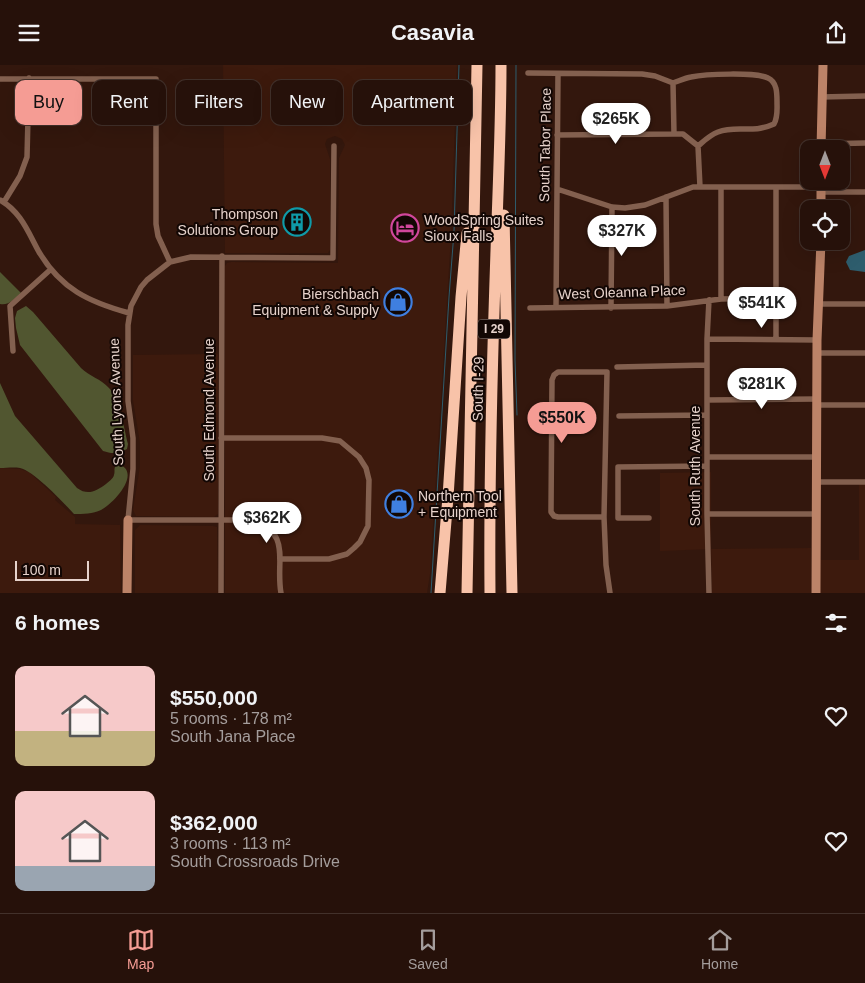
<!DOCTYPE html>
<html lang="en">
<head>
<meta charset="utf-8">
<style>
  body { margin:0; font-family:Arial,sans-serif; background:#321f18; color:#f1f3f6; height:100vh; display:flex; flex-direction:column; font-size:19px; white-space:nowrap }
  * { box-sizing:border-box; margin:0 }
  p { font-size:16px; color:#a49d9c }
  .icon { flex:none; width:28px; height:28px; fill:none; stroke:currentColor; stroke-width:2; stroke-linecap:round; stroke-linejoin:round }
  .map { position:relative; height:528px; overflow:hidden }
  .details { display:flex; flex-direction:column; background:#26110a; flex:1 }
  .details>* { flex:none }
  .banner { position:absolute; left:15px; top:15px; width:500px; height:45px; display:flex; gap:10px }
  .needle { width:32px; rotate:180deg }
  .buttons { position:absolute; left:800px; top:75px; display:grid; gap:10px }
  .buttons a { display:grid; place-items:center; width:50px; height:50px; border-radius:10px; background:#26110a; box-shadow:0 5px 20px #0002,0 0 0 1px #42312b; font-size:25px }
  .scale { position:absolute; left:15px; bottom:12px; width:74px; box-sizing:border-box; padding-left:5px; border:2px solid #e6d2cb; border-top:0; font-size:14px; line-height:18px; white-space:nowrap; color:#e6d2cb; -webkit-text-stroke:4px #120704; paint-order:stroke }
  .price { position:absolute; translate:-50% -42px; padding:0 11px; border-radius:18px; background:#fff; color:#222; font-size:16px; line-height:32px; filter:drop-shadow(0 1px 2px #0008) }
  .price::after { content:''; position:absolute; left:50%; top:30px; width:15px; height:11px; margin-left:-8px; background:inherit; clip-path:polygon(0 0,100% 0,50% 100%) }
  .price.selected { background:#f59c94; color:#111 }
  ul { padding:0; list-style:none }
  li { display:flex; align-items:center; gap:15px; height:125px; padding:0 15px }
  li span { display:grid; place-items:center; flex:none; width:140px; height:100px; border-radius:10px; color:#555 }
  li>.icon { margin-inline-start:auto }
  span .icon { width:60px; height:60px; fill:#fffc; stroke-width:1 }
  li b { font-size:21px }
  h2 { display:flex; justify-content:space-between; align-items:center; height:60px; padding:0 15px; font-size:21px }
  .tag { padding:0 18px; border-radius:10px; background:#26110a; box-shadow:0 5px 20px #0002,0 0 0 1px #42312b; font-size:18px; line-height:45px }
  .tag.selected { background:#f59c94; color:#111 }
  header { display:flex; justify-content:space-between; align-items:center; height:65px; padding:0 15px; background:#26110a; font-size:22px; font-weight:800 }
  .menu { display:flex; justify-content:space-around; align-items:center; height:70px; border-top:1px solid #42312b; background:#26110a; font-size:14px; color:#a49d9c }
  .menu a { display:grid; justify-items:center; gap:2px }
  .menu .selected { color:#f59c94 }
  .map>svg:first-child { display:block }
  .built { fill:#3d1a0d }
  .forest { fill:#515630 }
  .water { fill:#2e5d6d }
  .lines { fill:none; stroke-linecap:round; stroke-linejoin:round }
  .stream { stroke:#2e5d6d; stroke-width:1 }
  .street { stroke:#83604f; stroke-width:5.5 }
  .secondary { stroke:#bc8368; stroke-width:9 }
  .highway { stroke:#f8c3a9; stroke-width:11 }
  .labels { text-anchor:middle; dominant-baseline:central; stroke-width:4; stroke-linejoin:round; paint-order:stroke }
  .shield { fill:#120704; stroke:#a6958f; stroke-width:1 }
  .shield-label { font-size:12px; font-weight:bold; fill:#e6d2cb }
  .street-label { font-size:14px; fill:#e6d2cb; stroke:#120704 }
  .poi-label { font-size:14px; fill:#e6d2cb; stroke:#120704; text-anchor:end }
</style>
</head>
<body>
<header><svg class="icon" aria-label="menu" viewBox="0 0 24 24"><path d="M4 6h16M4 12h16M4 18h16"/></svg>Casavia<svg class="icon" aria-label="share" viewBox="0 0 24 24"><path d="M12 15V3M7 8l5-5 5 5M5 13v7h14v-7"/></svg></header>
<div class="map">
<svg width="865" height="528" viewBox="0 0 865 528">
  <rect width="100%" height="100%" fill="#33170d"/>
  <path class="built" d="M223,0H457L451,171L430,509L427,528H225V201L227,198L231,197L338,198L339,93L345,80L342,74L335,71L327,74L325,79L330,94V185L328,188H225Z
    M218,289V449L214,452L136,451L133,445L140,401V378L133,335V290Z
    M0,403L20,404L29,407L56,432L55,435L75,452V459L120,460L121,528H0Z
    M711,407V484L811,483V528H712L711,484L660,486V408Z
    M859,415H865V528H821V495H859Z
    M140,460L213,461L217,462L218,528H135V465Z"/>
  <path class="forest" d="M0,207L21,228C15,233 9,241 0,239Z
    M26,241L33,247L81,303C89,311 101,314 109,323C120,334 124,364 128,379L127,384C118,389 112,389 103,386L20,280L16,263L15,253L17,246Z
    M0,318L15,351L77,423C88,431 96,426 106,419C109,416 113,414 114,410C115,407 114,404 115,402L118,399C143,407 113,439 101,445C93,449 83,449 74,449C64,438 34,406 20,403C14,402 6,403 0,403Z"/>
  <path class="water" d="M865,185V207L850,205L846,197L849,191Z"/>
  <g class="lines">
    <path class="stream" d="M516,0L515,295L517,350
      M431,528L449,232L454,167L459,0"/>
    <path class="street" d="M528,8L642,9L655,11L673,18C679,16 685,13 691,12C705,9 756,7 768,13C777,17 777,28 777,37C777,44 778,52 774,59C752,69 737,60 718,67C710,70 705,75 698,81
      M0,14H156V159L158,171L170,197
      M673,18L674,69H683L698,81L700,122
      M821,32L865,31
      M557,70L674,69
      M821,79L865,78
      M721,122V234
      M557,124L612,142L625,143L645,140L693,122H821
      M821,127H865
      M666,132L667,241
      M0,135C21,147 28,167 39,187C61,224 89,237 129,248
      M4,137L20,111L27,92L29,13
      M709,235L707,274V449L709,528
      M817,239H865
      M556,242L558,9
      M530,243L667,241L721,234L775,233
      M611,243L612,142
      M707,274L817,275
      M776,274V123
      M13,286L10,241L50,205
      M818,288H865
      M617,302L707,300
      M707,335L817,334
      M817,340H865
      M619,351L707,350
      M221,373H322L340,376L359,392L366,403L369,415L368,461L360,477L354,483L347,489L329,494H281
      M708,392H816
      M816,417H865
      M707,449H817
      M604,452H558L554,451L551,447L552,315L554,310L558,307H607L604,452L606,500L610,528
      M649,453H618V402L707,401
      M221,528L222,191
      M281,528C275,496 293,468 251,455H128L133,404V373L128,336V260L131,241L141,222L147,215L170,197L191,192L333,193L334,81"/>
    <path class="secondary" d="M821,84L823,0
      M821,116V144
      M127,528L128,455
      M816,528L817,275L821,176"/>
    <path class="highway" d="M504,150L512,528
      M440,528L448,432L461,232L467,168
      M467,528L477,0
      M490,528C489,414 492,300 496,186C498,124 501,62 501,0"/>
  </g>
  <defs>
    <g id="building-ring" transform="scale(1.4375)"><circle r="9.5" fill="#120704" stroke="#0f9aa8" stroke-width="1.5"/><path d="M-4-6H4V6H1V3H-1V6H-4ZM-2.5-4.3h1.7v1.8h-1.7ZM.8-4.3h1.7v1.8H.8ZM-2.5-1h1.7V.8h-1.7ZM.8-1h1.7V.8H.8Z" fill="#0f9aa8"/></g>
    <g id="hotel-ring" transform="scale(1.4375)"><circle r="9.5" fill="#120704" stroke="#d1479c" stroke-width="1.5"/><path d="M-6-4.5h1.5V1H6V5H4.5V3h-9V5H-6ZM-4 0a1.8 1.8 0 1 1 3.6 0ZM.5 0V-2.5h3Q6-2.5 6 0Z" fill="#d1479c"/></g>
    <g id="shop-ring" transform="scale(1.4375)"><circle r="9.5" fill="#120704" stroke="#3f7fe0" stroke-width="1.5"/><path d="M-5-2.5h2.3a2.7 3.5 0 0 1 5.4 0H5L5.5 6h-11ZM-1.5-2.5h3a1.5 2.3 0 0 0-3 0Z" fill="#3f7fe0"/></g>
  </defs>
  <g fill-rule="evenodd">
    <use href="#building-ring" x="297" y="157"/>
    <use href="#hotel-ring" x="405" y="163"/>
    <use href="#shop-ring" x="398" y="237"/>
    <use href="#shop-ring" x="399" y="439"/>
  </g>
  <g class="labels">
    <rect class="shield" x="478" y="254.5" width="32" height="19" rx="4"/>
    <g class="shield-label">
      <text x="494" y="264">I 29</text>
    </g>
    <g class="street-label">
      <text transform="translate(545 80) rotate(-89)">South Tabor Place</text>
      <text transform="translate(622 227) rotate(-2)">West Oleanna Place</text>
      <text transform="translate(478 324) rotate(-89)">South I-29</text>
      <text transform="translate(116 337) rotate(-92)">South Lyons Avenue</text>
      <text transform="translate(209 345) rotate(-90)">South Edmond Avenue</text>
      <text transform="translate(695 401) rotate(-90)">South Ruth Avenue</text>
    </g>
    <g class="poi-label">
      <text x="278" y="149">Thompson<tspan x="278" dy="16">Solutions Group</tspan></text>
      <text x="424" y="155" text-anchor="start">WoodSpring Suites<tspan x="424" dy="16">Sioux Falls</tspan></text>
      <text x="379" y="229">Bierschbach<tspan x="379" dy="16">Equipment &amp; Supply</tspan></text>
      <text x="418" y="431" text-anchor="start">Northern Tool<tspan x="418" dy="16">+ Equipment</tspan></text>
    </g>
  </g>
</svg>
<div class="buttons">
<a><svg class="needle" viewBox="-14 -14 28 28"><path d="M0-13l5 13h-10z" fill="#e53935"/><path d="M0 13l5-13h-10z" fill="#a49d9c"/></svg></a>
<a><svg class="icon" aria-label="locate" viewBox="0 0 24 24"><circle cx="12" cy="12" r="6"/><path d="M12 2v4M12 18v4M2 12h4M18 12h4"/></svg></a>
</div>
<div class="scale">100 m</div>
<b class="price" style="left:616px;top:80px">$265K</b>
<b class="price" style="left:622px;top:192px">$327K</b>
<b class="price" style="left:762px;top:264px">$541K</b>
<b class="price" style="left:762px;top:345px">$281K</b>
<b class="price selected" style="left:562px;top:379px">$550K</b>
<b class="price" style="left:267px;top:479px">$362K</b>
<div class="banner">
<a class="tag selected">Buy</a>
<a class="tag">Rent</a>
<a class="tag">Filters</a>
<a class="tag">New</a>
<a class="tag">Apartment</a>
</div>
</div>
<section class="details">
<h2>6 homes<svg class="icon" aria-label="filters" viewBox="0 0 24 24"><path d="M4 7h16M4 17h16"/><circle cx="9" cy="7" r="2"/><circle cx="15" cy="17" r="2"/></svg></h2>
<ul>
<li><span style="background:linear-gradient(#f6c9c9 65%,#c2b280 0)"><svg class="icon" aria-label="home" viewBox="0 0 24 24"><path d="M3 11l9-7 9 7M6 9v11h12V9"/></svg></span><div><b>$550,000</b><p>5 rooms · 178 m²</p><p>South Jana Place</p></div><svg class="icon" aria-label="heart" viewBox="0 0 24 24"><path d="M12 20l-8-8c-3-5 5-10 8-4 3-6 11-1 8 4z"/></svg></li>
<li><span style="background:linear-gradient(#f6c9c9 75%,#9aa5b1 0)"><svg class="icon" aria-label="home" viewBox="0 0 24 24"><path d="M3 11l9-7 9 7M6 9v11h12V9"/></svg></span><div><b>$362,000</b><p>3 rooms · 113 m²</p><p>South Crossroads Drive</p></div><svg class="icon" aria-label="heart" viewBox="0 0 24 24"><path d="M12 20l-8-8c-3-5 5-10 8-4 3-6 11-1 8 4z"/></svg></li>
</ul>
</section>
<nav class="menu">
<a class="selected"><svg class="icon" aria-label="map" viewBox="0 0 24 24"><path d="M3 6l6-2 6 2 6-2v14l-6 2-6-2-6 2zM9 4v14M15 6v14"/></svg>Map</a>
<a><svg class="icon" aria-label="saved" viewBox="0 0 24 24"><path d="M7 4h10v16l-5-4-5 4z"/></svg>Saved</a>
<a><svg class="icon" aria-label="home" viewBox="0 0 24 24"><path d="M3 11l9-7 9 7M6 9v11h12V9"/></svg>Home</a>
</nav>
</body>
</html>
